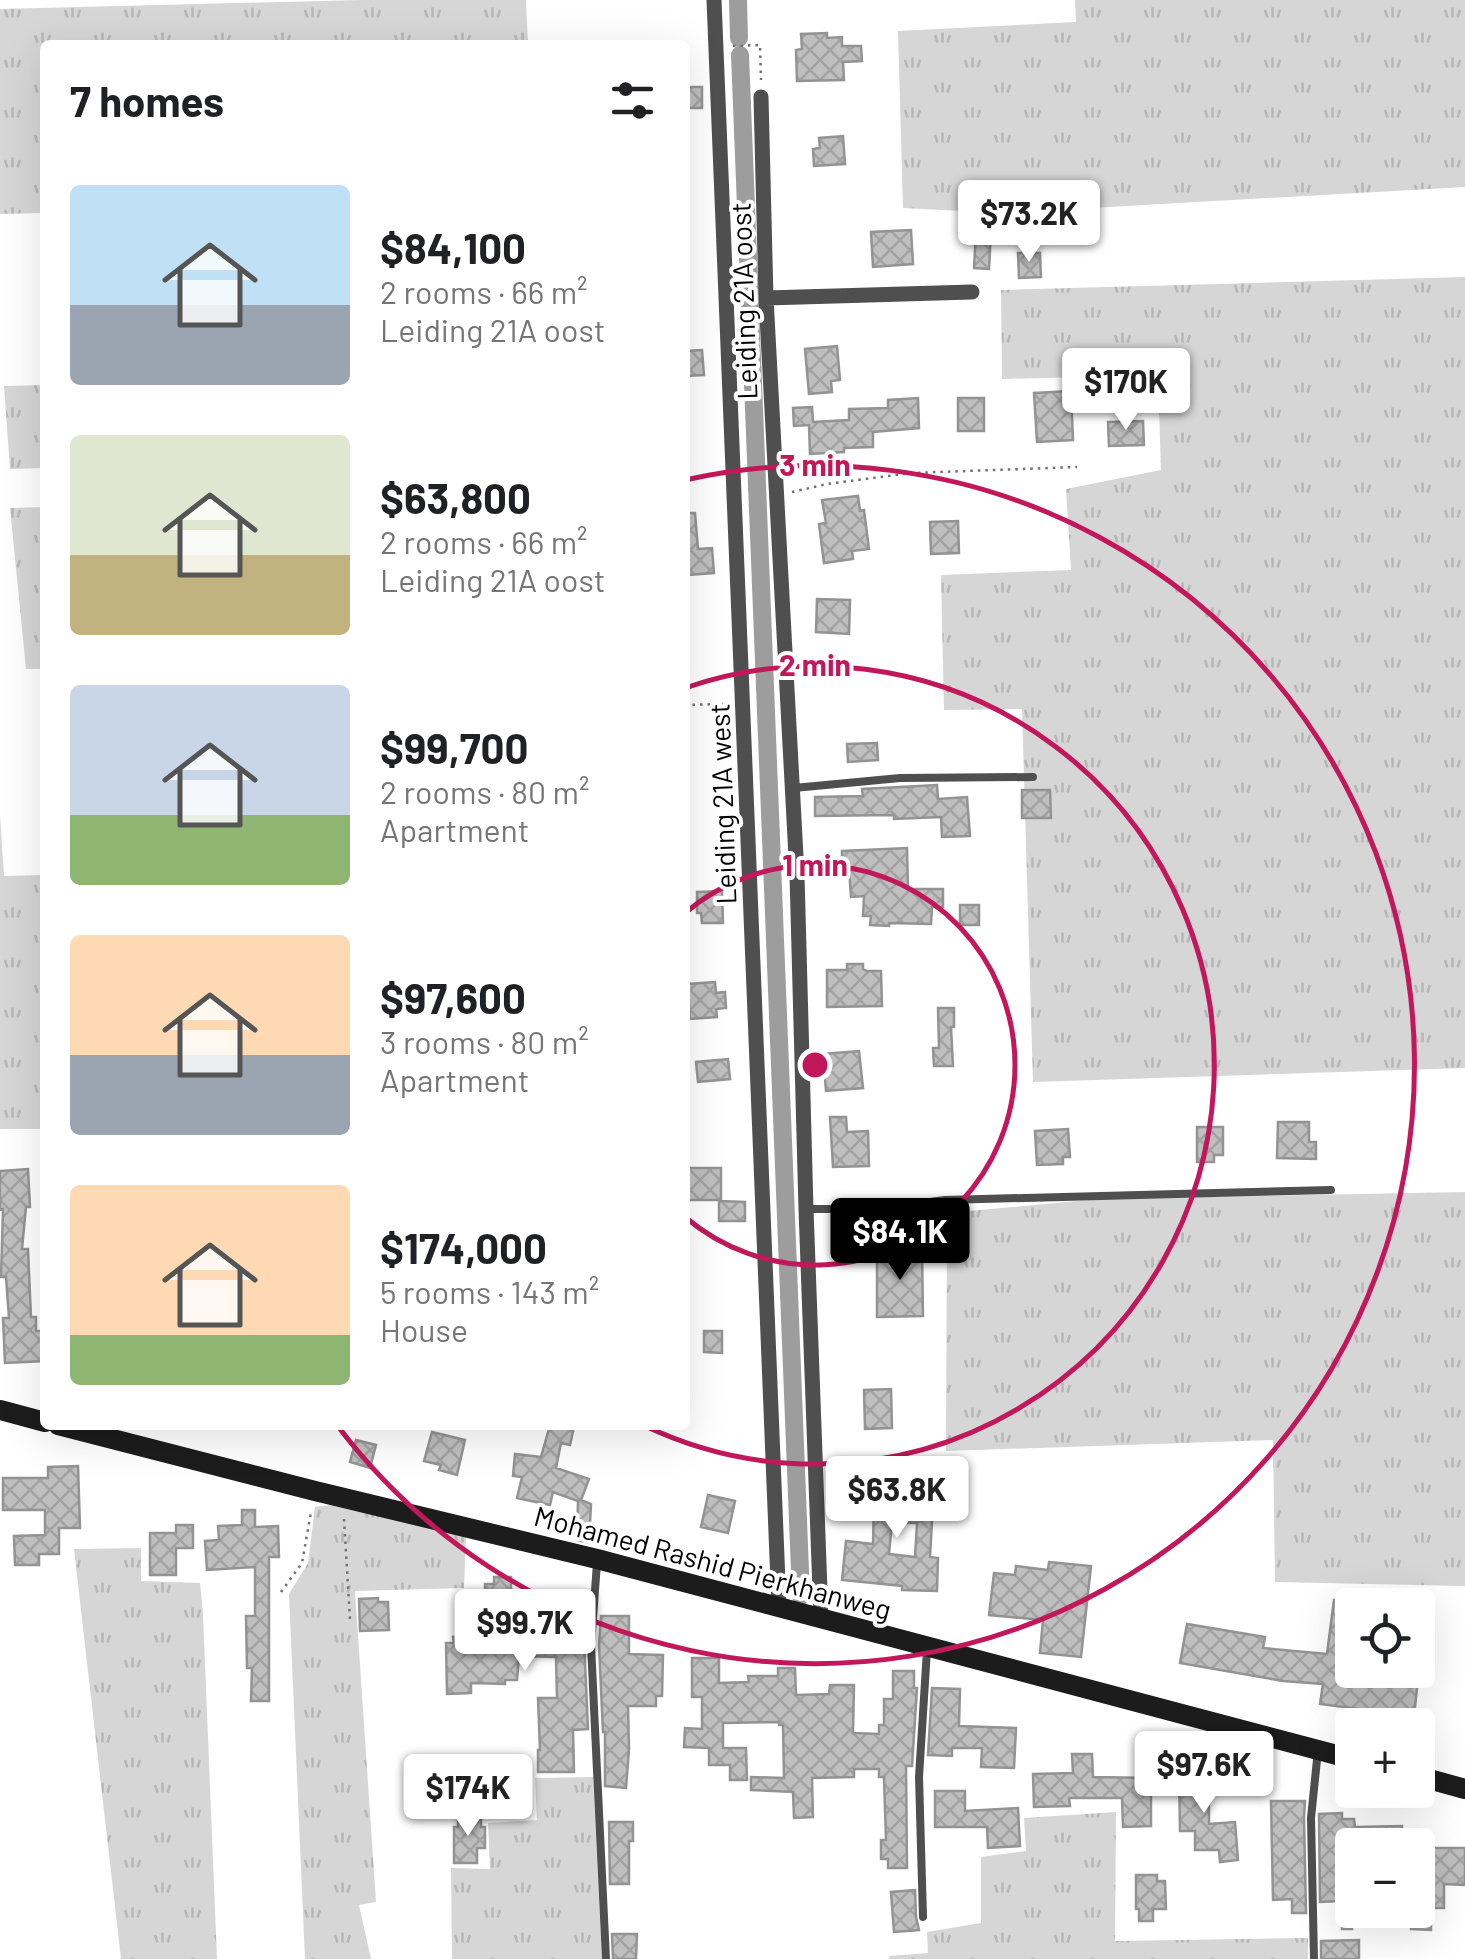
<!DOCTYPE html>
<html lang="en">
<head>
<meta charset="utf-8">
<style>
  body { margin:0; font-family:Barlow,sans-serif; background:#f2f2f2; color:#202124; height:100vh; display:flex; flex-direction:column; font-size:38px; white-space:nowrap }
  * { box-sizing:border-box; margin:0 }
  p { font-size:32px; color:#757577 }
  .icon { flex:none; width:55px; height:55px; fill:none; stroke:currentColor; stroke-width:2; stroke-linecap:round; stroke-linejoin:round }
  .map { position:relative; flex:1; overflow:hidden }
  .panel { position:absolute; left:40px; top:40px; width:650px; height:1390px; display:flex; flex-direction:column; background:#fff; border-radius:10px; box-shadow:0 10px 40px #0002 }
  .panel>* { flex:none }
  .controls { position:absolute; left:1335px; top:1588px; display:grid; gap:20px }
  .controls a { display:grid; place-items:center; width:100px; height:100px; border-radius:10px; background:#fff; box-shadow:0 10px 40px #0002; font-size:50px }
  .price { position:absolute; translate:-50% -85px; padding:0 22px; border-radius:10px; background:#fff; color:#222; font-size:32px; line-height:65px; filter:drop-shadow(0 2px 5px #0008) }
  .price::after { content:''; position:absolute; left:50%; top:60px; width:30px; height:22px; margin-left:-15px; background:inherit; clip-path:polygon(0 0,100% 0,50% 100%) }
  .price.current { background:#000; color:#fff }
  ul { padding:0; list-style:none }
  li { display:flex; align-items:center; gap:30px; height:250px; padding:0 30px }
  li span { display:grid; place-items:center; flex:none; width:280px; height:200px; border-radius:10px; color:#555 }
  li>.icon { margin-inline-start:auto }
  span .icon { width:120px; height:120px; fill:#fffc; stroke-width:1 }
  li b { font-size:42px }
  h2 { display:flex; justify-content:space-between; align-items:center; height:120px; padding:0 30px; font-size:42px }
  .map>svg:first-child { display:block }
  .grass { fill:url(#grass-tufts) }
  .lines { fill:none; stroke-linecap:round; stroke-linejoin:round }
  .canal { stroke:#9d9d9d; stroke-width:18 }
  .building { fill:url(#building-cross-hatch); stroke:#939393; stroke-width:2.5; fill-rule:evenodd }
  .path { stroke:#717171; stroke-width:2.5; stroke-dasharray:2.5 5; stroke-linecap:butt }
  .lane { stroke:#4f4f4f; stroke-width:8 }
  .street { stroke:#4f4f4f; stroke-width:15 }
  .secondary { stroke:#1c1c1c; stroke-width:20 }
  .ring { fill:none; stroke:#c2185b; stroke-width:5 }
  .labels { text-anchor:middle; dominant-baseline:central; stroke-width:8; stroke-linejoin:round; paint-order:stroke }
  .street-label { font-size:28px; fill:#000; stroke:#fff }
  .centre { fill:#c2185b; stroke:#fff; stroke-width:5 }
  .ring-label { font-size:30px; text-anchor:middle; font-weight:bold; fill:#c2185b; stroke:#fff; stroke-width:8; stroke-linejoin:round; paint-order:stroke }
</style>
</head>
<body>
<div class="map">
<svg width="1465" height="1959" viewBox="0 0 1465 1959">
  <defs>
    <pattern id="grass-tufts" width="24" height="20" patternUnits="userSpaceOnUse" patternTransform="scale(2.5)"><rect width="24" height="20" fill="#d6d6d6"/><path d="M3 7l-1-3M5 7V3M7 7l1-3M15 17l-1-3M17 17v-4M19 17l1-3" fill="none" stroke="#b6b6b6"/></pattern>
    <pattern id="building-cross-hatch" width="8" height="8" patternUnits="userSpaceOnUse" patternTransform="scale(2.5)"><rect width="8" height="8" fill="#bfbfbf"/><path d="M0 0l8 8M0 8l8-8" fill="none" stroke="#a2a2a2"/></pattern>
  </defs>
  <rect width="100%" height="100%" fill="#fff"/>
  <path class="grass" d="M360,0H526L528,45H45V213L0,214V9Z
    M1075,0H1465V187L1002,213L903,208L898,31L1076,22Z
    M1465,277V1068L1033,1082L1022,709L944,710L941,575L1071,570L1066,489L1161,470L1158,375L1002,379L1001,290Z
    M45,385V468L10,469L4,386Z
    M45,507V669H26L10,508Z
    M0,815L4,876L45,875V1129H0Z
    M1465,1192V1586L1275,1582L1273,1440L946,1451L947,1213L1099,1199Z
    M330,1505L466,1536L464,1588L355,1591L376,1902L359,1905L371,1959H305L289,1594L308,1563L315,1507Z
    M141,1548V1581L200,1583L203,1614L217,1959H121L74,1549Z
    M593,1777L602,1959H452L451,1868L490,1869L488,1823L537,1820L535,1778Z
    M1116,1812L1115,1941L1308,1938V1959H889V1956L928,1953L927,1932L981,1923V1857L1026,1851L1024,1818Z"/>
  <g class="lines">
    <path class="canal" d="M738,0L739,38
      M740,55L801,1596"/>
  </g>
  <path class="building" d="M827,33V38L842,37V46H861L862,61L843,62L844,80L797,81L796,50L802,49L801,34Z
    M685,87H702V108H685Z
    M843,136L845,164L814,166L813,149L820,148L819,138Z
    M911,230L913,264L873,267L871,232Z
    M976,231L991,232L989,269L974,268Z
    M1018,253H1040L1041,277L1019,278Z
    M837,346L840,380L831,381L832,392L809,394L805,349Z
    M702,350L704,375L685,376V351Z
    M1071,391L1073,440L1037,442L1034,393Z
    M918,398L919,428L873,432V447L844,448V452L810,454L809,425L794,426L793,408L812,407L813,422L849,420V409L888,408V400Z
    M958,398H984V431H958Z
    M1143,421L1144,445L1109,446L1108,422Z
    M858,496L860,511L864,510L869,549L852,551L853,559L824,563L819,524L826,523L822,500Z
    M685,513H695L698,549L712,548L714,573L688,575V571H685Z
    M958,521L959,553L931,554L930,522Z
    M817,599L850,600L849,634L816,632Z
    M877,743L878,760L848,762L847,744Z
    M937,785L938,799L967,797L970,836L942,837L941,817L894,819V815L815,816V797L863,796L862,789Z
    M1022,790H1050L1051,818H1022Z
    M907,848L908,889H943V907H932L931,924L889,923V926L870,925L871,916H863L864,896L851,897L849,868L842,869V851Z
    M722,891L723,923H702L701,913H697V892Z
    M960,905H979V925H960Z
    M847,964H863V969L867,971H881L882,1006L827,1007V970H847Z
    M715,982L716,993L725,992L726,1008L716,1009L717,1017L690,1019L688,984Z
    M938,1008H954V1027H951L953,1066H934L933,1048H939Z
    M859,1051L863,1088L826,1091L823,1054Z
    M728,1059L730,1079L698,1082L696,1062Z
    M830,1117H846L847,1132L868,1131L869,1166L833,1167Z
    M1278,1122H1309V1142H1316V1159L1277,1158Z
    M1197,1127H1223V1155H1214V1162H1197Z
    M1068,1129L1070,1157H1063V1164L1037,1165L1035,1131Z
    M686,1168H721V1200H686Z
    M28,1169L30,1207H26L22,1249H28L31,1317H36V1331H45V1361L5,1363L3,1318H9L6,1277H1L3,1209L0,1210V1171Z
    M719,1201L745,1202V1221H719Z
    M877,1250H922L923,1316L877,1317Z
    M704,1331H722V1353L704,1352Z
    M891,1389L892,1428L865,1429L864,1390Z
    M550,1425L574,1427L570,1445L561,1443L556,1468L589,1479L581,1500L591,1504L589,1543L577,1540L578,1501L553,1492L550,1505L517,1498L522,1477L513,1476L515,1454L541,1457Z
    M432,1432L465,1440L457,1475L439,1470L441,1465L424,1461Z
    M356,1440L376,1445L370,1468L350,1462Z
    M78,1466L80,1528H59V1554H39V1565H15L14,1536L45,1535V1510H3V1478H48V1467Z
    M881,1483L934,1485L930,1557L938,1558L937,1591L902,1590V1586L842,1580L846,1541L873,1544L874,1500H880ZM892,1522L917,1523L915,1557L889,1554Z
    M708,1495L735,1501L728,1533L701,1527Z
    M242,1510H255V1527L278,1526L279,1557H269V1701H251L252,1668H247L246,1616H255V1567L207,1570L205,1541L219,1540L218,1526L242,1525Z
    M176,1525H193V1548H176V1575H150V1533H176Z
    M1049,1562L1091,1566L1081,1657L1040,1653L1043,1620L989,1615L994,1573L1015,1575L1016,1566L1048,1570Z
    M494,1577H511V1634H569V1640H584L588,1729L573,1730L574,1772H538V1750H540L538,1698H557L556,1657L519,1656L517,1680H505V1684L471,1683V1693L447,1694L446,1643H454L453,1637L485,1636V1584H494Z
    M378,1598V1602H388L389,1630L360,1631L359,1599Z
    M1334,1600L1352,1602V1670H1419L1414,1716L1320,1704L1323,1684L1283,1681L1180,1663L1187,1624L1265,1637L1263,1648L1327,1654Z
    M601,1616H629V1654L663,1655L662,1696H656V1706H628L629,1749L626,1788L605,1786V1732H603L599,1645Z
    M692,1658H719V1683L749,1682L748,1676H778V1668H795L796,1695L829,1694L830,1685H854L853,1733L879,1734V1725H884V1699H893V1671H914V1688H917L912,1766H906L907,1868H888V1859H881V1840H886L884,1777H879V1769H854V1777L812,1778L813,1817L794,1818L793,1792L751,1790V1777L784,1778L783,1725H779V1722L723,1723V1748H746L747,1780H730V1765H709V1748L684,1747L685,1728L702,1729V1697H692Z
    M932,1688L960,1689L959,1726L1016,1728L1014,1768L981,1767L982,1748H952V1756L928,1755Z
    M1072,1754H1092L1093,1777L1151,1778V1826L1123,1827L1122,1798H1069L1070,1806L1034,1807L1033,1774L1073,1773Z
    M1179,1768H1209V1824L1235,1822L1238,1860L1220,1862L1219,1850H1195V1831H1180Z
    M935,1791H965V1811L1018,1808L1020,1846L988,1848L987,1827H935Z
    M1271,1801H1305L1304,1818L1306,1913H1292V1899L1273,1900Z
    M1342,1813V1819H1354L1355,1827L1402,1826V1845H1352V1929H1342L1340,1901L1320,1902L1319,1814Z
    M458,1815H481V1827H485V1848H477V1863H454V1827H458Z
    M609,1822H633V1841H629V1884H610Z
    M1418,1848H1465V1885L1444,1884V1908H1431V1930L1411,1929V1910H1418Z
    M1136,1875H1157V1881H1165L1166,1909H1153V1921H1139V1909H1136Z
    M915,1890L916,1917L919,1930L894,1932L891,1892Z
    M612,1934H637L636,1959H613Z
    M1359,1940V1959H1321V1941Z"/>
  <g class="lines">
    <path class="path" d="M733,46L760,45L761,80
      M792,492L827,484L911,473L1077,467
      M685,705L723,704
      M344,1519L350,1619
      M281,1592L302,1563L311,1512"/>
    <path class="lane" d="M794,788L900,778L1033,777
      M806,1209H878L945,1200L1331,1190
      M597,1563L591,1645L606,1959
      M923,1917L919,1777L927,1650
      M1314,1959L1311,1818L1318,1750"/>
    <path class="street" d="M714,0L779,1607
      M761,97L766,298L797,875L806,1209L821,1618
      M766,298L972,292"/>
    <path class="secondary" d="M0,1410L45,1422
      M58,1425L315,1491L597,1559L1352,1759
      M1418,1776L1465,1789"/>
  </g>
  <g class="ring">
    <path d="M685 913A200 200 0 1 1 685 1217"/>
    <path d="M685 688A399 399 0 1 1 643 1425"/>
    <path d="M685 480A599 599 0 1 1 337 1425"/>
  </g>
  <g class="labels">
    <g class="street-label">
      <text transform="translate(743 301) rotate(-92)">Leiding 21A oost</text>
      <text transform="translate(722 804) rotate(-92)">Leiding 21A west</text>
      <text transform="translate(713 1562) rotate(15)">Mohamed Rashid Pierkhanweg</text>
    </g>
  </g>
  <circle cx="815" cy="1065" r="15" class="centre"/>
  <g class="ring-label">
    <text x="815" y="476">3 min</text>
    <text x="815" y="676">2 min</text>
    <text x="815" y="876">1 min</text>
  </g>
</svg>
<div class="controls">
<a><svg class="icon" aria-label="locate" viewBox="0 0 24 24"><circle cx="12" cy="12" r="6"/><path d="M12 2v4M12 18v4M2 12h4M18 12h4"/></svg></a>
<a>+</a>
<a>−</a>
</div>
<b class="price" style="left:1029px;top:265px">$73.2K</b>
<b class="price" style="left:1126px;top:433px">$170K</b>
<b class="price current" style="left:900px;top:1283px">$84.1K</b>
<b class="price" style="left:897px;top:1541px">$63.8K</b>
<b class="price" style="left:525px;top:1674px">$99.7K</b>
<b class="price" style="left:1204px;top:1816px">$97.6K</b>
<b class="price" style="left:468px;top:1839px">$174K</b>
<section class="panel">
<h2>7 homes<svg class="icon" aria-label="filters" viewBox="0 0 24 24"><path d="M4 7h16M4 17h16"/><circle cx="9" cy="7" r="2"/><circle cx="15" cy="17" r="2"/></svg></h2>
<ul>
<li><span style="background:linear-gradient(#bfe0f5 60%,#9aa5b1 0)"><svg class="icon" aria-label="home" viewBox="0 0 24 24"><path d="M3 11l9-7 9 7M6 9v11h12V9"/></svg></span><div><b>$84,100</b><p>2 rooms · 66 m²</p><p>Leiding 21A oost</p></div></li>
<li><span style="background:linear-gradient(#dfe7d0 60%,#c2b280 0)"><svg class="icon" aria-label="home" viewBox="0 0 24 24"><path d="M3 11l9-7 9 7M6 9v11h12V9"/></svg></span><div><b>$63,800</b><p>2 rooms · 66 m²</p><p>Leiding 21A oost</p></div></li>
<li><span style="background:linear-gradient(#c9d6e8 65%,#8fb573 0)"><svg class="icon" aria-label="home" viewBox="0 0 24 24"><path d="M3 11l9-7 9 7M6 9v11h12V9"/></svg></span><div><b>$99,700</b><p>2 rooms · 80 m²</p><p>Apartment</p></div></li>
<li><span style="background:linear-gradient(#ffd9b3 60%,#9aa5b1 0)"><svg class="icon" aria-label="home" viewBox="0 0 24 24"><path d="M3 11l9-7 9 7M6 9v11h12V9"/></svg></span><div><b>$97,600</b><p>3 rooms · 80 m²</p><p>Apartment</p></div></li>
<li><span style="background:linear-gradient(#ffd9b3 75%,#8fb573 0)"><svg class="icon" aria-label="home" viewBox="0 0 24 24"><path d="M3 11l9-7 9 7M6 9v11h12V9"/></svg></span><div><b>$174,000</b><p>5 rooms · 143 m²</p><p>House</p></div></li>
</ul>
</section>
</div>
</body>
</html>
